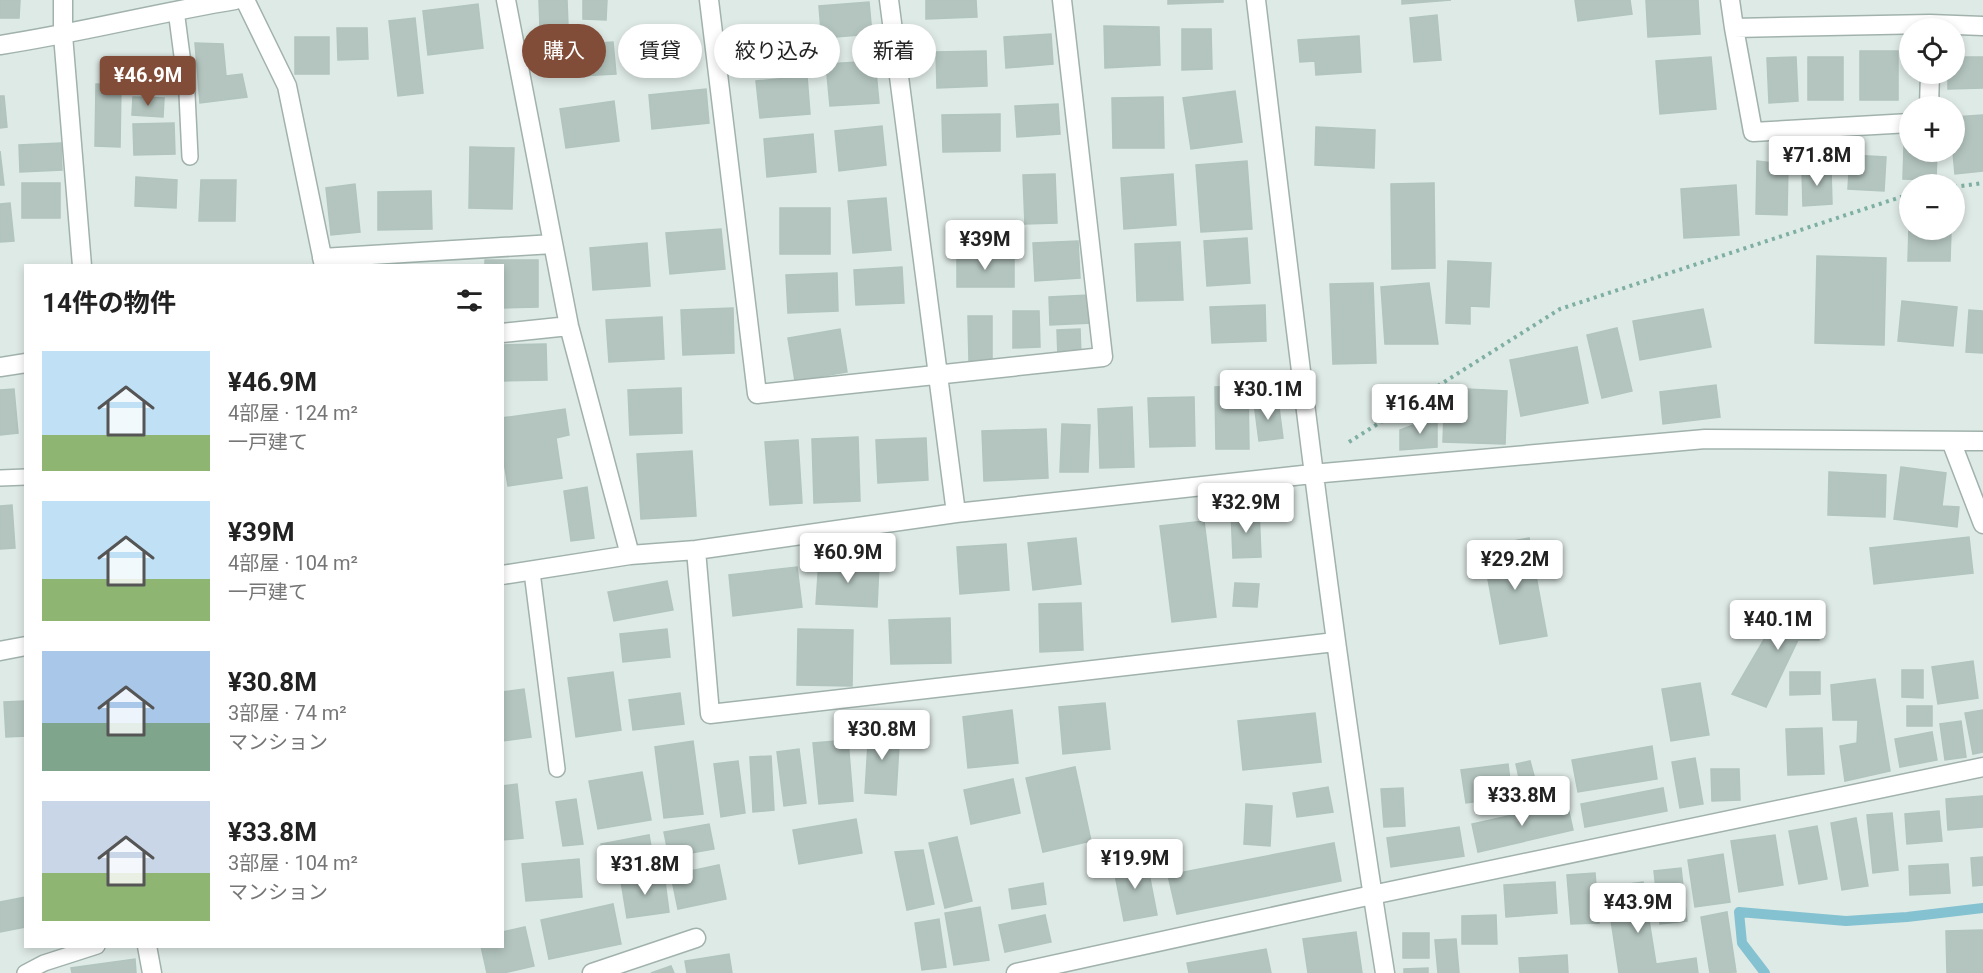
<!DOCTYPE html>
<html lang="ja">
<head>
<meta charset="utf-8">
<style>
  body { margin:0; font-family:Roboto,"Noto Sans JP",sans-serif; background:#f2f2f2; color:#222; height:100vh; display:flex; flex-direction:column; font-size:22px; white-space:nowrap }
  * { box-sizing:border-box; margin:0 }
  p { font-size:20px; color:#767676 }
  .icon { flex:none; width:33px; height:33px; fill:none; stroke:currentColor; stroke-width:2; stroke-linecap:round; stroke-linejoin:round }
  .map { position:relative; flex:1; overflow:hidden }
  .panel { position:absolute; left:24px; top:264px; width:480px; height:684px; display:flex; flex-direction:column; background:#fff; border-radius:0px; box-shadow:0 3px 9px #0003 }
  .panel>* { flex:none }
  .guide { position:absolute; left:522px; top:24px; width:570px; height:54px; display:flex; gap:12px }
  .buttons { position:absolute; left:1899px; top:18px; display:grid; gap:12px }
  .buttons a { display:grid; place-items:center; width:66px; height:66px; border-radius:50%; background:#fff; box-shadow:0 3px 9px #0003; font-size:30px }
  .price { position:absolute; translate:-50% -51px; padding:0 14px; border-radius:6px; background:#fff; color:#222; font-size:20px; line-height:39px; filter:drop-shadow(0 2px 3px #0008) }
  .price::after { content:''; position:absolute; left:50%; top:36px; width:18px; height:14px; margin-left:-9px; background:inherit; clip-path:polygon(0 0,100% 0,50% 100%) }
  .price.on { background:#814d38; color:#fff }
  ul { padding:0; list-style:none }
  li { display:flex; align-items:center; gap:18px; height:150px; padding:0 18px }
  li span { display:grid; place-items:center; flex:none; width:168px; height:120px; border-radius:0px; color:#555 }
  li>.icon { margin-inline-start:auto }
  span .icon { width:72px; height:72px; fill:#fffc; stroke-width:1 }
  li b { font-size:26px }
  h2 { display:flex; justify-content:space-between; align-items:center; height:72px; padding:0 18px; font-size:26px }
  .pill { padding:0 21px; border-radius:27px; background:#fff; box-shadow:0 3px 9px #0003; font-size:21px; line-height:54px }
  .pill.on { background:#814d38; color:#fff }
  .map>svg:first-child { display:block }
  .lines { fill:none; stroke-linecap:round; stroke-linejoin:round }
  .stream { stroke:#84c2d1; stroke-width:10 }
  .building { fill:#b4c5bf; stroke:#b1c4bd; stroke-width:1.5 }
  .lane-casing { stroke:#a1b2ad; stroke-width:18 }
  .street-casing { stroke:#a1b2ad; stroke-width:21 }
  .path { stroke:#7eafa2; stroke-width:4; stroke-dasharray:3 4.5; stroke-linecap:butt }
  .lane { stroke:#fff; stroke-width:15 }
  .street { stroke:#fff; stroke-width:18 }
</style>
</head>
<body>
<div class="map">
<svg width="1983" height="973" viewBox="0 0 1983 973">
  <rect width="100%" height="100%" fill="#deeae6"/>
  <g class="lines">
    <path class="stream" d="M1765,973L1742,943L1739,912L1846,921L1907,917L1983,908"/>
  </g>
  <path class="building" d="M0,0H20L19,18H0Z
    M539,0H567L568,26L540,28Z
    M583,0H607L606,20L583,19Z
    M926,0H976L977,17L926,19Z
    M1168,0H1223V2L1168,4Z
    M1402,0H1451L1402,4Z
    M1575,0H1630L1632,14L1578,21Z
    M1646,0H1698L1700,34L1648,37Z
    M869,2L872,34L835,37L836,53L823,54L819,6Z
    M478,4L483,48L428,55L423,11Z
    M1437,15L1441,60L1414,62L1410,18Z
    M415,18L423,93L398,96L389,21Z
    M1104,26L1159,27L1160,65L1105,68Z
    M337,28H367L368,59L338,60Z
    M1182,29H1211L1212,69L1182,70Z
    M1051,34L1053,64L1006,68L1004,37Z
    M1359,36L1361,72L1316,75L1315,61L1300,62L1298,40Z
    M295,37H329V74H295Z
    M613,42L616,74L560,77L558,46Z
    M195,43L223,44L226,76L242,74L247,97L200,103Z
    M986,51L987,86L937,88L936,52Z
    M1860,51H1898V100H1860Z
    M1711,57L1716,109L1660,114L1656,61Z
    M1796,57L1798,101L1769,103L1767,58Z
    M1808,57H1843V100H1808Z
    M1954,57H1983V88L1948,89V74H1954Z
    M875,61L879,103L830,106L826,64Z
    M807,76L810,114L760,118L756,81Z
    M96,84L121,85L120,147L95,146Z
    M706,89L709,123L652,129L649,95Z
    M1235,91L1242,142L1191,149L1183,98Z
    M0,96H4L7,127L0,128Z
    M133,97L164,98L163,117L132,115Z
    M1163,97L1164,148H1113L1112,98Z
    M614,101L619,141L566,148L560,109Z
    M1058,104L1060,134L1017,137L1015,106Z
    M1000,114V151L943,152L942,115Z
    M1983,115V171L1955,174L1953,152L1954,117Z
    M174,123L175,154L134,155L133,124Z
    M882,126L886,165L839,171L835,131Z
    M1316,127L1375,130L1374,168L1315,165Z
    M813,134L816,172L767,177L764,139Z
    M61,143L62,170L20,172L19,145Z
    M1904,146H1910V152H1937L1936,180L1903,179Z
    M470,147L514,148L512,209L469,208Z
    M0,151L4,185H0Z
    M1850,155L1886,157L1884,191L1848,189Z
    M1247,161L1252,229L1201,232L1196,165Z
    M1757,161L1788,165L1787,215L1756,214Z
    M1831,169L1832,204L1803,206L1802,170Z
    M1055,174L1057,223L1025,224L1023,175Z
    M1173,174L1176,225L1124,229L1121,178Z
    M136,177L177,180L176,208L135,206Z
    M201,180H236L235,221H199Z
    M22,183H60V218H22Z
    M1434,183L1435,268L1392,269L1391,184Z
    M355,184L360,232L331,235L326,188Z
    M1736,185L1739,235L1684,238L1681,189Z
    M431,191L432,229L378,230V192Z
    M886,198L891,250L853,253L848,201Z
    M10,203L14,241L0,242V204Z
    M780,208H830V254H780Z
    M1909,227L1910,230H1951L1950,261H1908Z
    M721,229L725,269L670,274L666,233Z
    M1247,238L1250,283L1207,286L1204,241Z
    M1078,241L1080,278L1035,281L1033,243Z
    M1180,242L1183,300L1137,301L1135,244Z
    M647,243L650,286L593,290L590,248Z
    M957,255H1014V287H957Z
    M1817,256L1886,258L1884,345L1815,343Z
    M485,260H538V307L502,308V266H485Z
    M1448,261L1491,263L1489,307L1470,306V324L1446,323Z
    M902,267L904,303L856,305L854,270Z
    M837,273L838,311L788,313L786,275Z
    M1373,283L1376,363L1333,364L1330,284Z
    M1429,283L1438,344H1385L1381,287Z
    M1090,295L1092,323L1050,325L1049,297Z
    M1902,301L1957,307L1953,346L1898,341Z
    M1265,305L1266,341L1212,343L1210,307Z
    M733,308L734,353L683,355L681,310Z
    M1703,309L1711,347L1640,360L1633,321Z
    M1969,310L1983,311V353L1966,352Z
    M1013,311H1039L1040,347L1013,348Z
    M968,316H992V361L969,362Z
    M662,317L664,359L609,362L606,320Z
    M1617,328L1632,391L1602,398L1587,335Z
    M840,329L847,372L795,381L788,338Z
    M1080,329L1081,355L1058,357L1057,330Z
    M546,344L547,380L502,381V345Z
    M1577,347L1588,403L1521,416L1510,360Z
    M1716,385L1720,417L1663,424L1660,392Z
    M1248,386L1249,449H1216L1215,387Z
    M681,388L682,433L630,435L628,390Z
    M14,389L18,433L0,435V390Z
    M1466,389L1507,391L1505,444L1443,442L1444,414L1465,415Z
    M1194,397L1195,446L1150,447L1148,398Z
    M1278,400L1283,438L1259,441L1254,403Z
    M1132,407L1134,467L1100,468L1098,409Z
    M565,409L569,435L556,438L562,478L508,486L502,450V418Z
    M1437,416V447L1400,450V430Z
    M1062,424L1090,425L1088,472H1060Z
    M1046,429L1048,478L984,481L982,431Z
    M858,437L860,501L814,503L812,439Z
    M926,438L928,480L878,483L876,440Z
    M798,440L802,503L770,505L765,442Z
    M692,451L696,516L641,519L637,454Z
    M1901,467L1946,473L1942,506L1959,507L1957,527L1894,519Z
    M1829,472L1886,475L1885,517L1828,515Z
    M587,487L594,538L571,541L564,491Z
    M12,505L15,548L0,549V506Z
    M1259,509L1261,557L1233,558L1231,510Z
    M1204,521L1216,617L1172,622L1160,526Z
    M1969,537L1973,573L1874,584L1870,548Z
    M1076,538L1081,584L1033,590L1028,543Z
    M1529,538L1547,636L1500,644L1482,547Z
    M1006,544L1009,590L960,594L957,547Z
    M819,561L879,564L877,607L816,604Z
    M797,567L802,607L733,616L729,575Z
    M667,581L673,610L614,621L608,592Z
    M1235,583L1259,584L1257,607L1233,606Z
    M1786,602L1820,606L1819,640H1798L1766,707L1732,694Z
    M1081,603L1083,650L1040,652L1039,604Z
    M950,618L951,663L891,664L889,620Z
    M667,629L670,657L623,662L620,634Z
    M798,629L853,630L852,686L797,685Z
    M1973,661L1978,698L1938,704L1932,667Z
    M1902,670H1923V698L1902,697Z
    M613,672L621,730L576,737L568,678Z
    M1790,672H1820V694L1790,695Z
    M1875,679L1890,771L1845,781L1840,746L1857,743L1858,720H1833L1831,685Z
    M1700,683L1709,735L1671,741L1662,689Z
    M524,689L531,737L502,741V692Z
    M680,693L684,724L633,730L629,700Z
    M26,701V736L6,737L4,702Z
    M1105,703L1110,749L1063,754L1059,707Z
    M1907,706H1932V726H1907Z
    M1012,710L1018,763L968,768L963,717Z
    M1983,710V752L1973,754L1965,713Z
    M1315,713L1321,762L1243,770L1238,721Z
    M1961,721L1966,757L1945,760L1940,724Z
    M869,727L900,729L896,795L865,793Z
    M1822,728L1824,774L1788,775L1786,729Z
    M1932,732L1937,760L1900,767L1895,739Z
    M848,740L853,801L819,804L813,743Z
    M693,741L703,814L664,818L655,747Z
    M1652,746L1657,779L1578,792L1572,760Z
    M799,749L806,803L784,806L777,752Z
    M771,756L774,810L753,812L750,757Z
    M1695,758L1703,804L1680,808L1672,762Z
    M738,761L745,813L721,817L714,764Z
    M1530,761L1537,787L1522,791L1516,764Z
    M1508,764L1512,797L1466,803L1461,770Z
    M1075,767L1091,841L1043,852L1026,778Z
    M1711,769H1739L1740,800L1712,801Z
    M642,772L651,820L598,829L589,781Z
    M1013,779L1020,813L971,824L964,790Z
    M517,784L523,838L502,840V786Z
    M1328,787L1333,812L1297,817L1293,793Z
    M1403,788L1405,826L1384,827L1381,789Z
    M1663,788L1667,811L1585,827L1581,804Z
    M1983,796V827L1948,830L1946,799Z
    M576,799L583,844L563,846L556,802Z
    M1567,803L1573,830L1478,852L1472,824Z
    M1246,804L1272,806L1270,846L1244,844Z
    M1939,811L1942,841L1907,844L1905,814Z
    M1892,813L1898,870L1873,873L1867,815Z
    M1856,818L1868,886L1842,890L1831,823Z
    M856,819L862,853L799,864L793,830Z
    M709,824L714,849L669,857L664,832Z
    M1817,826L1827,879L1799,884L1789,831Z
    M1459,827L1464,856L1391,867L1387,838Z
    M649,835L653,858L605,866L601,844Z
    M1775,835L1783,885L1739,892L1731,841Z
    M957,837L972,901L945,908L929,843Z
    M1334,843L1341,881L1177,914L1168,875Z
    M923,850L934,904L907,910L895,852Z
    M1723,854L1730,902L1695,907L1688,860Z
    M1983,857V885L1973,886L1971,858Z
    M1146,858L1157,915L1124,921L1113,864Z
    M579,859L582,897L526,901L522,864Z
    M1948,864L1950,893L1910,895L1909,866Z
    M719,865L726,899L678,909L671,875Z
    M1681,868L1687,921L1660,924L1654,871Z
    M1595,873L1599,923L1571,924L1567,875Z
    M664,874L669,912L627,918L621,881Z
    M1555,882L1557,913L1506,917L1504,885Z
    M1643,882L1656,964L1696,958L1698,973H1619L1606,887Z
    M1043,883L1046,904L1012,909L1009,889Z
    M26,897V927L0,932V902Z
    M613,904L621,944L549,959L541,920Z
    M980,907L989,960L954,965L945,913Z
    M1727,912L1736,972L1710,973L1701,917Z
    M1045,915L1051,942L1005,952L999,925Z
    M1496,915L1497,944H1462V916Z
    M939,919L946,967L922,970L915,923Z
    M525,927L534,966L503,973H487L481,946H502V932Z
    M1983,930V973H1947L1946,931Z
    M1356,932L1362,973H1308L1303,939Z
    M1403,933H1429V958H1403Z
    M1456,939L1459,973H1438L1435,940Z
    M1266,949L1271,973H1189L1187,963Z
    M729,954L732,973H687L685,961Z
    M1567,955L1568,973H1520L1519,958Z
    M135,959L136,973H72L71,968Z
    M671,966L674,973H651Z
    M1428,968V973H1404V969Z"/>
  <g class="lines">
    <g class="lane-casing">
      <path id="lane" d="M176,10L187,94L190,157
        M0,478L26,477
        M532,572L557,769
        M25,973L44,963L97,946"/>
    </g>
    <g class="street-casing">
      <path id="street" d="M63,0V35L82,266
        M245,0L287,86L324,266
        M506,0L569,326L630,555
        M709,0L757,394L1103,357L1062,0
        M889,0L956,513
        M1256,0C1295,325 1333,650 1385,973
        M1730,0L1734,28L1930,24L1983,26
        M1734,28L1753,132L1910,123
        M0,45C79,33 156,13 235,0
        M1929,106L1930,74
        M322,258L553,244
        M502,333L569,326
        M0,367L26,363
        M1951,441L1983,524
        M696,550L710,714L1335,642
        M502,575L630,555L696,550L956,513L1312,474L1705,439L1983,441
        M0,651L26,646
        M147,946L152,973
        M592,973L696,938
        M1016,973L1372,895L1983,767"/>
    </g>
    <path class="path" d="M1954,187L1983,183
      M1349,442L1560,309L1910,194"/>
    <use href="#lane" class="lane"/>
    <use href="#street" class="street"/>
  </g>
</svg>
<div class="buttons">
<a><svg class="icon" aria-label="locate" viewBox="0 0 24 24"><circle cx="12" cy="12" r="6"/><path d="M12 2v4M12 18v4M2 12h4M18 12h4"/></svg></a>
<a>+</a>
<a>−</a>
</div>
<b class="price on" style="left:148px;top:107px">¥46.9M</b>
<b class="price" style="left:1817px;top:187px">¥71.8M</b>
<b class="price" style="left:985px;top:271px">¥39M</b>
<b class="price" style="left:1268px;top:421px">¥30.1M</b>
<b class="price" style="left:1420px;top:435px">¥16.4M</b>
<b class="price" style="left:1246px;top:534px">¥32.9M</b>
<b class="price" style="left:848px;top:584px">¥60.9M</b>
<b class="price" style="left:1515px;top:591px">¥29.2M</b>
<b class="price" style="left:1778px;top:651px">¥40.1M</b>
<b class="price" style="left:882px;top:761px">¥30.8M</b>
<b class="price" style="left:1522px;top:827px">¥33.8M</b>
<b class="price" style="left:1135px;top:890px">¥19.9M</b>
<b class="price" style="left:645px;top:896px">¥31.8M</b>
<b class="price" style="left:1638px;top:934px">¥43.9M</b>
<div class="guide">
<a class="pill on">購入</a>
<a class="pill">賃貸</a>
<a class="pill">絞り込み</a>
<a class="pill">新着</a>
</div>
<section class="panel">
<h2>14件の物件<svg class="icon" aria-label="filters" viewBox="0 0 24 24"><path d="M4 7h16M4 17h16"/><circle cx="9" cy="7" r="2"/><circle cx="15" cy="17" r="2"/></svg></h2>
<ul>
<li><span style="background:linear-gradient(#bfe0f5 70%,#8fb573 0)"><svg class="icon" aria-label="home" viewBox="0 0 24 24"><path d="M3 11l9-7 9 7M6 9v11h12V9"/></svg></span><div><b>¥46.9M</b><p>4部屋 · 124 m²</p><p>一戸建て</p></div></li>
<li><span style="background:linear-gradient(#bfe0f5 65%,#8fb573 0)"><svg class="icon" aria-label="home" viewBox="0 0 24 24"><path d="M3 11l9-7 9 7M6 9v11h12V9"/></svg></span><div><b>¥39M</b><p>4部屋 · 104 m²</p><p>一戸建て</p></div></li>
<li><span style="background:linear-gradient(#a9c7e8 60%,#7fa58c 0)"><svg class="icon" aria-label="home" viewBox="0 0 24 24"><path d="M3 11l9-7 9 7M6 9v11h12V9"/></svg></span><div><b>¥30.8M</b><p>3部屋 · 74 m²</p><p>マンション</p></div></li>
<li><span style="background:linear-gradient(#c9d6e8 60%,#8fb573 0)"><svg class="icon" aria-label="home" viewBox="0 0 24 24"><path d="M3 11l9-7 9 7M6 9v11h12V9"/></svg></span><div><b>¥33.8M</b><p>3部屋 · 104 m²</p><p>マンション</p></div></li>
</ul>
</section>
</div>
</body>
</html>
